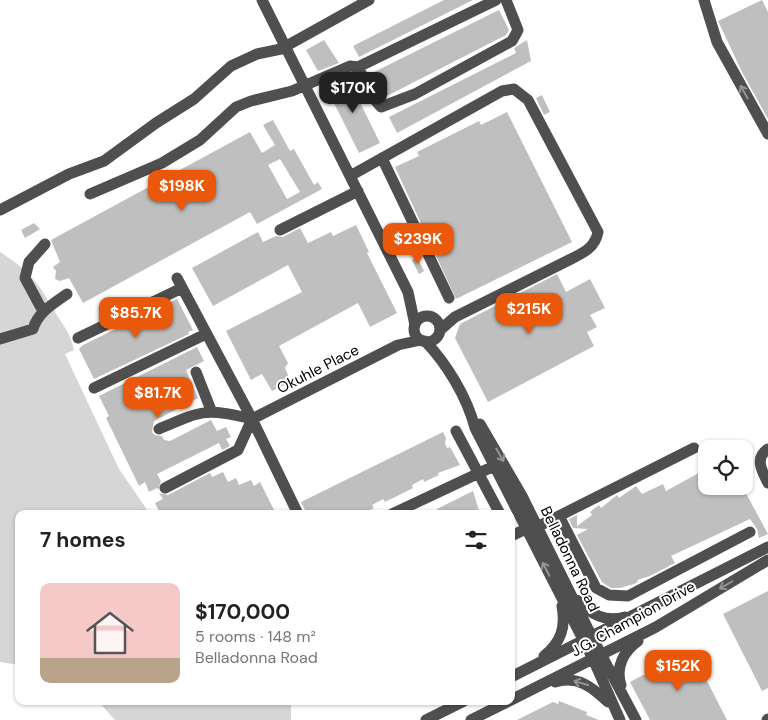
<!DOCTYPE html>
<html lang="en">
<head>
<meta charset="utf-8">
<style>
  body { margin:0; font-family:"DM Sans",sans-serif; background:#f6f6f6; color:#222; height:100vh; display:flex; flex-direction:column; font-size:19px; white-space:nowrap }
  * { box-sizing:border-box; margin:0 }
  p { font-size:16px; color:#767676 }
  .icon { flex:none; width:28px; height:28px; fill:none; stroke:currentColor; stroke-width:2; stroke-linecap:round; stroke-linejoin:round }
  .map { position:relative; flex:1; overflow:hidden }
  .drawer { position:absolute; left:15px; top:510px; width:500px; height:195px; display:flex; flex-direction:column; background:#fff; border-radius:10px; box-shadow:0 1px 4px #0004 }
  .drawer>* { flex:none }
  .fabs { position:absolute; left:698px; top:440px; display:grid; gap:10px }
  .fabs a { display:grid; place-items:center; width:55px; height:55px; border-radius:10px; background:#fff; box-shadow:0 1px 4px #0004; font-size:25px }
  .price { position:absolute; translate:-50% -42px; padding:0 11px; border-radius:10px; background:#ea580c; color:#fff; font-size:16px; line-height:32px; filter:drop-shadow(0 1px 2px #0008) }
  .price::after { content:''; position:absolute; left:50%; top:30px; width:15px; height:11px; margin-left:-8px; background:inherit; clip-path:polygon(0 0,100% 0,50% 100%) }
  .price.active { background:#222; color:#fff }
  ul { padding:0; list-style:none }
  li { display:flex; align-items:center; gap:15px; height:125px; padding:0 25px }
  li span { display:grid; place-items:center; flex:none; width:140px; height:100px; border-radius:10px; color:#555 }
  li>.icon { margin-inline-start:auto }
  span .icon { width:60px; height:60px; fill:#fffc; stroke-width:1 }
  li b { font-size:21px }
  h2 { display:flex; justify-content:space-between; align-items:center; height:60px; padding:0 25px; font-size:21px }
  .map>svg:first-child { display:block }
  .green { fill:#d6d6d6 }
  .building { fill:#bfbfbf; fill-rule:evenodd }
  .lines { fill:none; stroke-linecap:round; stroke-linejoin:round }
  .minor { stroke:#4f4f4f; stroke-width:11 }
  .oneway { stroke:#959595 }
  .labels { text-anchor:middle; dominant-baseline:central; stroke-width:4; stroke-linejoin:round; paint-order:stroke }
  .street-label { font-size:15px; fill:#000; stroke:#fff }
</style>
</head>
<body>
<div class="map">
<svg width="768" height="720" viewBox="0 0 768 720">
  <rect width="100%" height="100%" fill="#fff"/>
  <path class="green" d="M0,252C28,270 39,283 55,312C64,327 70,332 74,350L65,354L119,469L150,514H19V665L0,662Z
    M98,701H291V720H115Z"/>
  <path class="building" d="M444,0H473L359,57L353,46Z
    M762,0L768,12V119L742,72L718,21Z
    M499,10L509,30L506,35L383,98L380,95L370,74Z
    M324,40L339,63L318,71L306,50Z
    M527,40L531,61L397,133L389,117L516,53L514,48Z
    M347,76L380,143L359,153L325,85Z
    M542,95L550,112L544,115L536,98Z
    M507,112L572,242L456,299L395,167L419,156L417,152L479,121L481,125Z
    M273,120L290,151L294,149L314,185L318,182L322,189L257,224L250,212L83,303L69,278L60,281L55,279L56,271L53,267L60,262L51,240L250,132L262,153L275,145L263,125ZM280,159L300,192L287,199L268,165Z
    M34,223L40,229L25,238L21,230Z
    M356,225L369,252L367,253L397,313L370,327L358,303L279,346L288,363L285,368L291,382L272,391L262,374L251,380L226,331L302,292L288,265L213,306L192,268L258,232L263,242L276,236L283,237L300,228L308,243L331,232L333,236Z
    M417,257L424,271L419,274L412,260Z
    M557,274L566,292L590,279L605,308L590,315L597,327L587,332L594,346L488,402L455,338L460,324Z
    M177,299L193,330L188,332L189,334L94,379L79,349L83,345Z
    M197,347L204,361L186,370L198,398L154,421L152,432L155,435L162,436L164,440L170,441L211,420L217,431L226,427L231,437L226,439L230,446L222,450L219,443L157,474L161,481L158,490L157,488L149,492L145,482L139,486L106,418L109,416L99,396Z
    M443,432L446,438L445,444L447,448L450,447L460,465L438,473L439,475L424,482L423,479L412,485L413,488L385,502L383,499L372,505L374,508L361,514H307L301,502Z
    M706,469V486H742L768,534L759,538L757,529L750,519L671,556L675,563L650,576L637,580L638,582L634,584L620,588H611L602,582L577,535L588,529L573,528L569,519L577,515V526L592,515L590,512L599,505L601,508L617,495L619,498L636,486L642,494L663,484L666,491Z
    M223,472L228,482L236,478L239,485L251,480L254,486L260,482L276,514H161L159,511L155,503L163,499L159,493L168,495L210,473L212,477Z
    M473,491L480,514H439L437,509Z
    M768,591V688L762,691L723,614Z
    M691,650L727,720H650L630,682Z
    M559,701L587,712L586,715L599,720H517L553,702L558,704Z"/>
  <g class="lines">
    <path class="minor" d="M262,0L408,292L415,325
      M704,0L717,42L768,134
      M358,67L374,99L381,107L415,94L512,41L518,30L506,0
      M382,158L449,298
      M350,176L502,91L514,89L528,100L598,232C595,248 583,253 569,260L455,317L440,330
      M90,194L162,163L200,140L236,107L251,101L292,91L350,66L358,67L496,0
      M0,210L69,174L104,161L156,123L194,99L231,66L257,54L281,49L369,0
      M280,230L358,191
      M177,278L252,419L298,514
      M44,310L40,306L25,278L29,262L45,244
      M414 329a13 13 0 1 1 26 0a13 13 0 1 1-26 0Z
      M78,338L182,288
      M0,339L33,329C38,312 53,304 67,294
      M425,341C447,364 467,397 475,428L593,659L620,720
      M196,372L211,410
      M94,388L206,334
      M252,419L398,345L421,340
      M480,424L522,496L592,637L636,720
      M159,429C203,410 205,408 252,419
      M456,431L500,514
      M768,449C754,458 762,471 768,483
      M165,488L238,450L252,419
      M392,514L494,466
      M559,516L596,588L609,595L628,596L750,532
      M537,527L694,448
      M511,536L526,529
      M577,600C591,614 605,623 625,617
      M544,656C561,642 566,628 562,606
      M511,677L768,547
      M555,682C578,675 593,688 608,702
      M621,685C615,667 624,651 638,641
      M511,700L656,627L768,560
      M426,720L464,701
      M471,720L509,701
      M767,720L768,719"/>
  </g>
  <defs><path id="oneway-shaft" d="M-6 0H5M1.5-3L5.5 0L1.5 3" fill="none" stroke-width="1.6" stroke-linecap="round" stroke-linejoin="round" transform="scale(1.25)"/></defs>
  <g class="oneway">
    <use href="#oneway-shaft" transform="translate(744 92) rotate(-119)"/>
    <use href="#oneway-shaft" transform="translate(500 455) rotate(60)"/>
    <use href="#oneway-shaft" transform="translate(546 569) rotate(-117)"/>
    <use href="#oneway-shaft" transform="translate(726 585) rotate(150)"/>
    <use href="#oneway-shaft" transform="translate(581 683) rotate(-165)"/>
  </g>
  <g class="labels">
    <g class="street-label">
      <text transform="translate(318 369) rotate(-27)">Okuhle Place</text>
      <text transform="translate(570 559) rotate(64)">Belladonna Road</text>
      <text transform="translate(633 619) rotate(-29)">J.G. Champion Drive</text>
    </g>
  </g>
</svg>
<div class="fabs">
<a><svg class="icon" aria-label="locate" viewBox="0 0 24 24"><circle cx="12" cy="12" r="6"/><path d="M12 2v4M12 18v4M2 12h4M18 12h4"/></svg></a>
</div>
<b class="price active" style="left:353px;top:114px">$170K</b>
<b class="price" style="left:182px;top:212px">$198K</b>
<b class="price" style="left:418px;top:265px">$239K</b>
<b class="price" style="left:529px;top:335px">$215K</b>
<b class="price" style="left:136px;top:339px">$85.7K</b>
<b class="price" style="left:158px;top:419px">$81.7K</b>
<b class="price" style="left:678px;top:692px">$152K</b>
<section class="drawer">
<h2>7 homes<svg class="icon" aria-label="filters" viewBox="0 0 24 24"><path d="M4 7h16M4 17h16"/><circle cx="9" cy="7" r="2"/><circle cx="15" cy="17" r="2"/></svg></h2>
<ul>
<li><span style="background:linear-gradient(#f6c9c9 75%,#b9a48a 0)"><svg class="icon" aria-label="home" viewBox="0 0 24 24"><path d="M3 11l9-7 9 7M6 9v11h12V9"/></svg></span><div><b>$170,000</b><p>5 rooms · 148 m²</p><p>Belladonna Road</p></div></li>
</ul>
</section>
</div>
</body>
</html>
